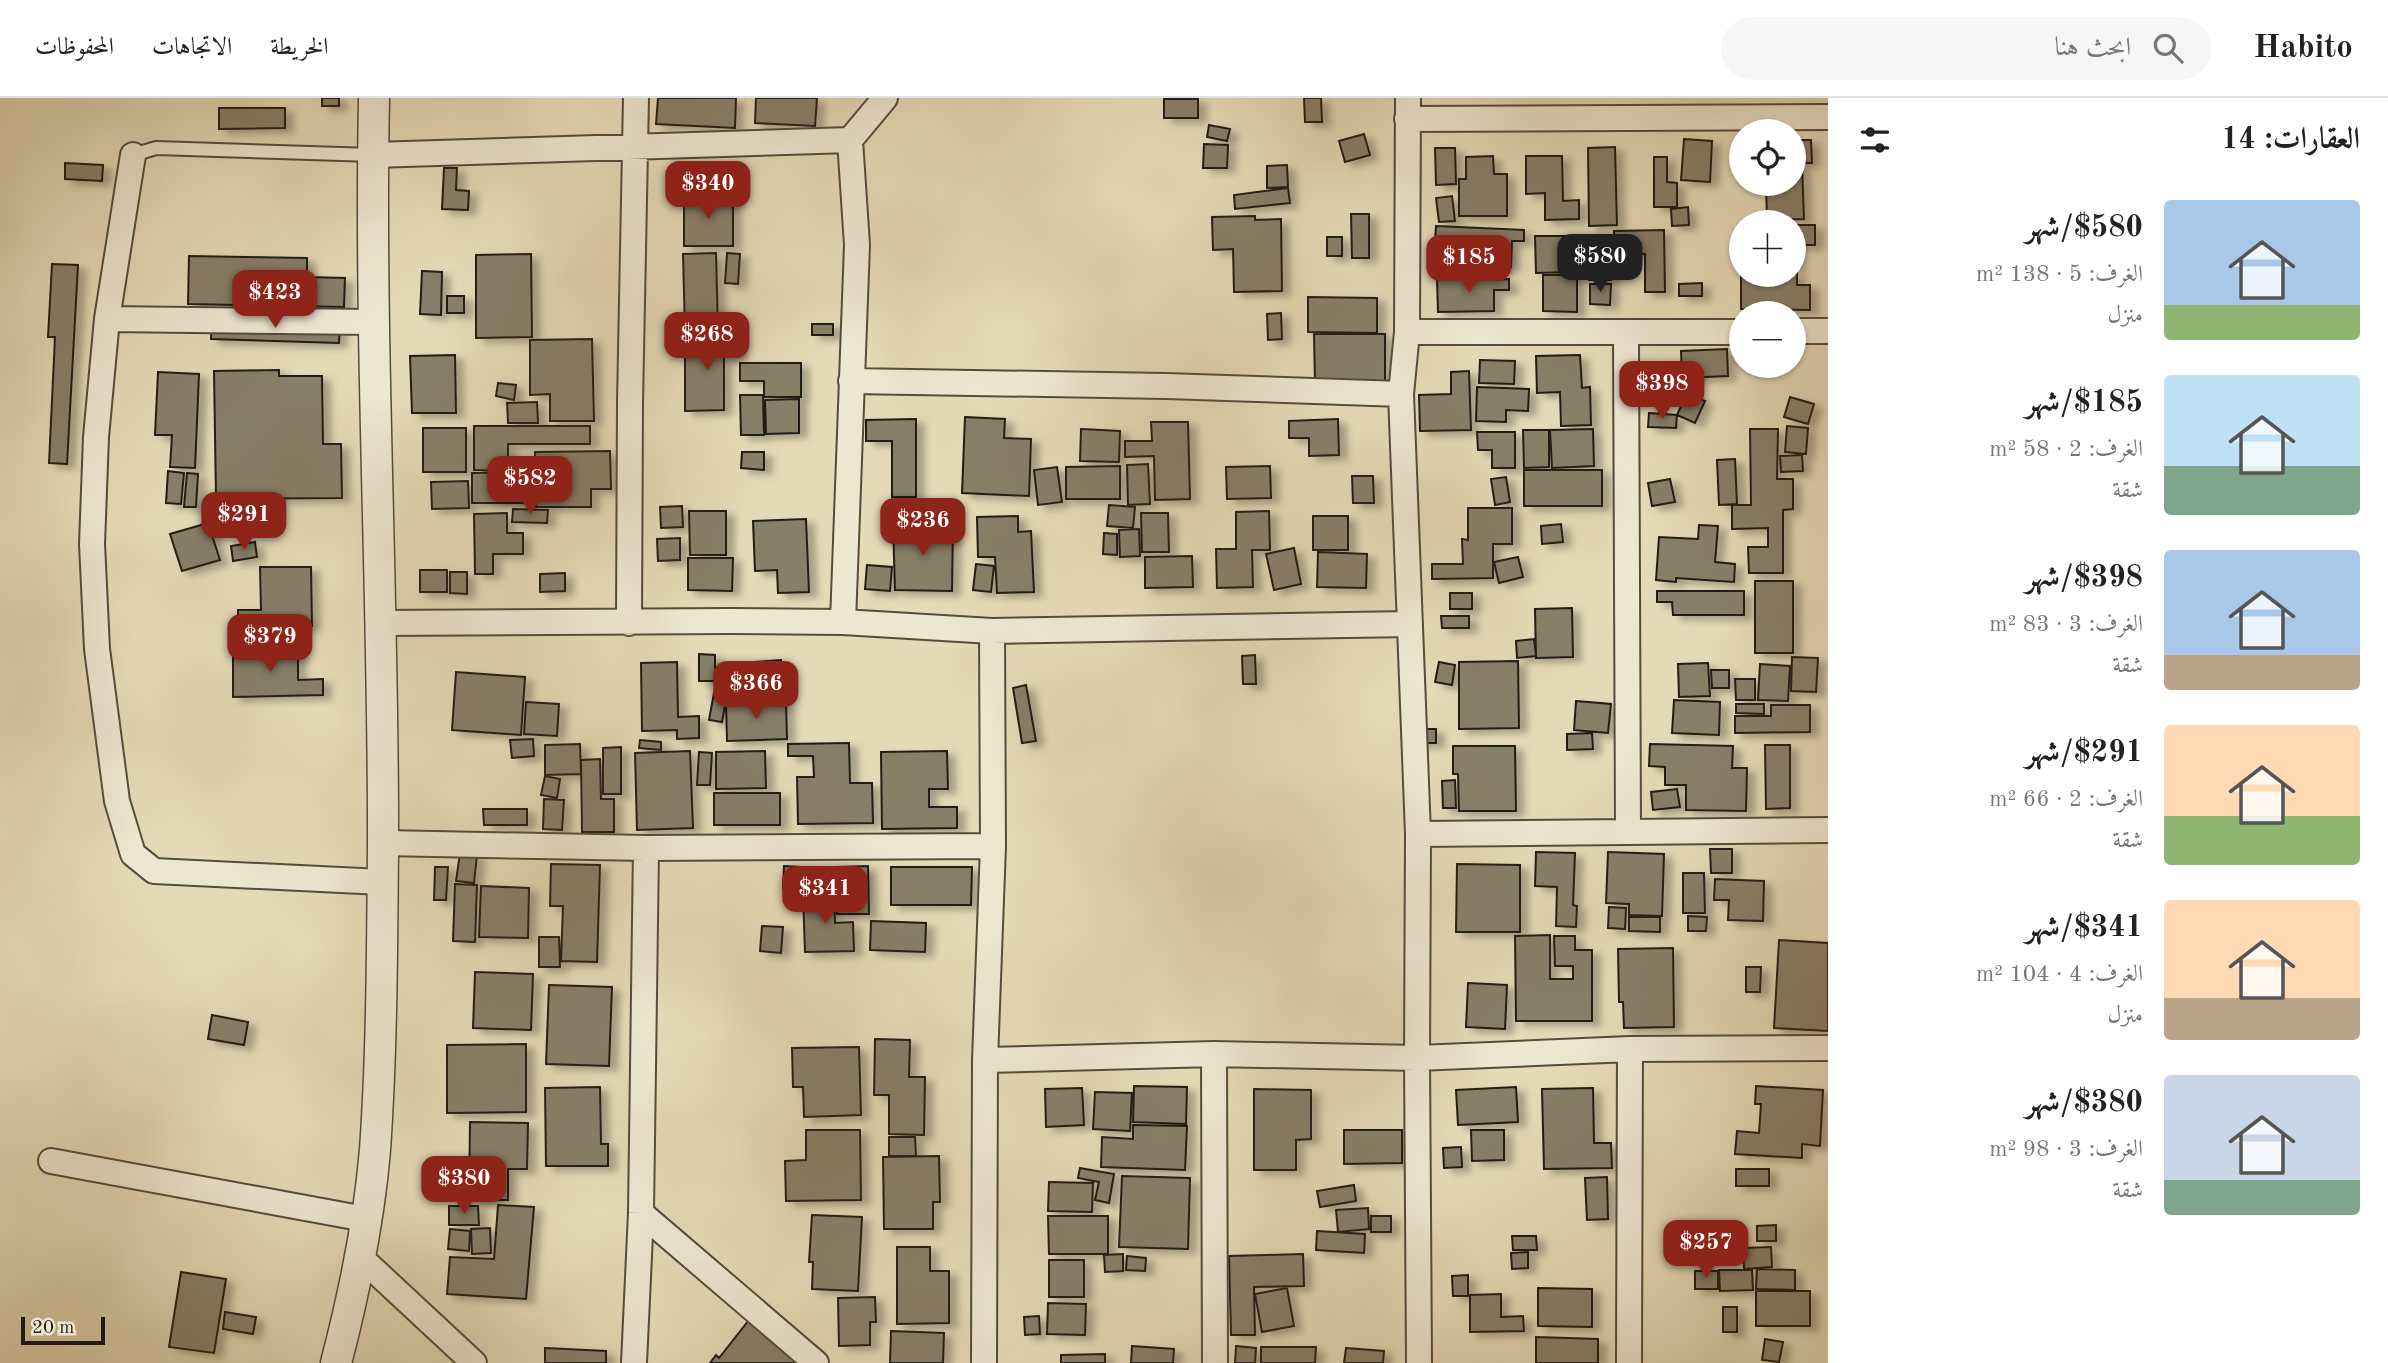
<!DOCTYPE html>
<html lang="ar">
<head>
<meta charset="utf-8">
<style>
  body { margin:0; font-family:"Old Standard TT",Amiri,serif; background:#f6f6f6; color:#222; direction:rtl; height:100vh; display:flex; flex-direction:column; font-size:26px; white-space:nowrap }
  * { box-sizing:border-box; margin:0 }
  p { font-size:23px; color:#767676 }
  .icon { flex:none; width:38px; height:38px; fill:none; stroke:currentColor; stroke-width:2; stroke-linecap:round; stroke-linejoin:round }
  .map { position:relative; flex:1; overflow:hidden; direction:ltr }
  .details { display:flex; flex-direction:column; background:#fff; width:560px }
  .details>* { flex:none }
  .buttons { position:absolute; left:1729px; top:21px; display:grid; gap:14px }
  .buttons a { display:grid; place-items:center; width:77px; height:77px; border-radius:50%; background:#fff; box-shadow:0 2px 5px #0004; font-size:35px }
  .scale { position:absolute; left:21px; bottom:18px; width:84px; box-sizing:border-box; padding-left:7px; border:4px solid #241c13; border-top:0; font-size:19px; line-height:24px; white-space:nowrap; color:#241c13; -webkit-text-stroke:5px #eee7d0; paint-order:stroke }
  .price { position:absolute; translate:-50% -60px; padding:0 16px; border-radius:14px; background:#8f2418; color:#fff; font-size:23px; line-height:46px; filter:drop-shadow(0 2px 4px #0008) }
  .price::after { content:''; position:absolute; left:50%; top:42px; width:21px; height:16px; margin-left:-10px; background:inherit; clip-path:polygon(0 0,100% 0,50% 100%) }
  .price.on { background:#222; color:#fff }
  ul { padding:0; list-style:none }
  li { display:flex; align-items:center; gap:21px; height:175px; padding:0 28px }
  li span { display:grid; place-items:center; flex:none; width:196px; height:140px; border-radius:7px; color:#555 }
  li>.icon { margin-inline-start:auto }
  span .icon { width:84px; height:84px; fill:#fffc; stroke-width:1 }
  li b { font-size:30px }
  h2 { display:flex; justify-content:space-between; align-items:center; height:84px; padding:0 28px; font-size:30px }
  header { display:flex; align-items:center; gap:42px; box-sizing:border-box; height:98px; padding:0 35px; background:#fff; border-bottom:2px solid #e0e0e0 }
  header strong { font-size:33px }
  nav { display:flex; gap:38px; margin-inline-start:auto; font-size:24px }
  .search { width:490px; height:63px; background:#f6f6f6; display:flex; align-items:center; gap:18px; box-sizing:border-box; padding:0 24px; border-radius:38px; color:#767676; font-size:26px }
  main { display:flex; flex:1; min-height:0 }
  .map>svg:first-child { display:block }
  .building { fill:#887f68; stroke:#241c13; stroke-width:2; filter:url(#shadow) }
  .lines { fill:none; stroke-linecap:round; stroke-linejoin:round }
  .service-casing { stroke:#544c3c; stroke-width:16 }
  .minor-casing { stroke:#544c3c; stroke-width:28 }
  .tertiary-casing { stroke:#544c3c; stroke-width:33 }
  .service { stroke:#eee7d0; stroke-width:12 }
  .minor { stroke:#eee7d0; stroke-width:24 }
  .tertiary { stroke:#eee7d0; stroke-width:30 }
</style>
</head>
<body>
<header>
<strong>Habito</strong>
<div class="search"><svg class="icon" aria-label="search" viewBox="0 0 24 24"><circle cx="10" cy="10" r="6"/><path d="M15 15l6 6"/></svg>ابحث هنا</div>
<nav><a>الخريطة</a><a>الاتجاهات</a><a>المحفوظات</a></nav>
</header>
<main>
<section class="details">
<h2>العقارات: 14<svg class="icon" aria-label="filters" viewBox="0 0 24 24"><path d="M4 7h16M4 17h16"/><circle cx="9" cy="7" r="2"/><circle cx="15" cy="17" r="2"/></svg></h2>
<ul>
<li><span style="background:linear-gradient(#a9c7e8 75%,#8fb573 0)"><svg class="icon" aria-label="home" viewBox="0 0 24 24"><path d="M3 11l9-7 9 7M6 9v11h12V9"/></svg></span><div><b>$580/شهر</b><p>الغرف: 5 · 138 m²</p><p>منزل</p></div></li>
<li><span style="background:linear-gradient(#bfe0f5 65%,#7fa58c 0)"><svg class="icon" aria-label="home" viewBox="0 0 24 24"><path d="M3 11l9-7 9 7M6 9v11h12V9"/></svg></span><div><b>$185/شهر</b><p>الغرف: 2 · 58 m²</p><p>شقة</p></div></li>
<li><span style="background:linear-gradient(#a9c7e8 75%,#b9a48a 0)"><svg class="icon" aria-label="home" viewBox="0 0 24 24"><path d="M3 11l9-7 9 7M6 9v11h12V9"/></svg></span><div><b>$398/شهر</b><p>الغرف: 3 · 83 m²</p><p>شقة</p></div></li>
<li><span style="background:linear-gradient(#ffd9b3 65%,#8fb573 0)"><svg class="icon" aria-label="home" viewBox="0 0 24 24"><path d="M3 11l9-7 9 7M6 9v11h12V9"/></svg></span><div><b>$291/شهر</b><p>الغرف: 2 · 66 m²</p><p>شقة</p></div></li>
<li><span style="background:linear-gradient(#ffd9b3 70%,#b9a48a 0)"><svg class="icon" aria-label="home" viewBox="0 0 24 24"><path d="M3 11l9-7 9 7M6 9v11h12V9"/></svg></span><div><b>$341/شهر</b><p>الغرف: 4 · 104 m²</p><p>منزل</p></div></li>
<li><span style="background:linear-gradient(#c9d6e8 75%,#7fa58c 0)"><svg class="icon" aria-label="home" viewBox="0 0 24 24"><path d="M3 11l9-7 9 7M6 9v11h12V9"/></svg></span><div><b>$380/شهر</b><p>الغرف: 3 · 98 m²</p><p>شقة</p></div></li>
</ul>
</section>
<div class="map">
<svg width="1828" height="1265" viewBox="0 0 1828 1265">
  <defs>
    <filter id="shadow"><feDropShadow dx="8" dy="4.5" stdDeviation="3.5" flood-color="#0004"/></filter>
  </defs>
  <rect width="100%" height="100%" fill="#e5dab7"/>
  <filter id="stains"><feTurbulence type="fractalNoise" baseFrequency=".00286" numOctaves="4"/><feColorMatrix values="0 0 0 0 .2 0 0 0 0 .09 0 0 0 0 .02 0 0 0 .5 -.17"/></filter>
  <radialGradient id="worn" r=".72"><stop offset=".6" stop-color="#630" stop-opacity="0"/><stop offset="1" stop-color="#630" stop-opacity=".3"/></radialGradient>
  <path class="building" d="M322,0H339V8H322Z
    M658,0H736L735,30L656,26Z
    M756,0H817L815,28L755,25Z
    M1304,0H1321L1322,24H1305Z
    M1164,1H1198V20H1164Z
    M219,10H285V30L219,31Z
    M1209,27L1230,31L1227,43L1207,39Z
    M1364,36L1370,57L1345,64L1339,43Z
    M1684,41L1712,43L1710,84L1681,82Z
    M1794,42H1811L1812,65H1802L1804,121L1767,122L1766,86H1794Z
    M1204,46L1228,47L1227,70H1203Z
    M1615,49L1617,127L1589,128L1588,50Z
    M1435,50H1455L1456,86L1436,87Z
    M1493,58L1494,76H1507V118H1459V81H1466V59Z
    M1526,58H1562L1563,103L1579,102V121L1545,122V95L1526,96Z
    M1654,59H1667V84L1677,85V109H1654Z
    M65,65L103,67L102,83L65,81Z
    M1287,67L1288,89L1267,90V68Z
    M444,70H457L456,92L469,93L468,112L442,111Z
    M1288,90L1290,105L1235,111L1234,97Z
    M684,98L733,99V148H684Z
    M1452,98L1455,123L1439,124L1436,100Z
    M1688,109L1689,127L1672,128L1671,111Z
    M1351,116H1369V160H1352Z
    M1255,118V122L1281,121L1282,193L1234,194L1233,151L1213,152L1212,119Z
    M1794,127H1815V147H1797V187H1810V212L1741,211V177H1794Z
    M1436,128L1524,132V143H1512L1511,169L1492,168L1491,179L1457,177V160L1434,159Z
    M1664,132L1665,194H1645V156H1614V133Z
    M1535,138H1572V174L1536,175Z
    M1327,139H1342V158H1327Z
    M1586,147L1587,172H1575L1574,148Z
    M1590,153H1612L1611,182H1589Z
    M716,155L718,232H685L683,156Z
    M727,155L740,156L738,186L725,185Z
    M531,156L532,239L476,240V157Z
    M189,158L307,160V179L345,180L344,209L188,206Z
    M52,166L78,167L67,366L49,365L55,239H48Z
    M422,173L442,174L441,217L420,216Z
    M1543,177H1577V214L1543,213Z
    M1509,181V192H1494V213L1438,214L1437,182Z
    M1702,185V198H1679V186Z
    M1590,186H1611L1610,207L1590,206Z
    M447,198H464V215H447Z
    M1308,199L1377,200V235L1308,234Z
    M1281,215L1282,241L1268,242L1267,216Z
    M212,218L340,223L339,245L211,241Z
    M812,226H833V237H812Z
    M1314,236H1385V284L1315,285Z
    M738,239V259H724V312L685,313V240Z
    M592,241L594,323H550V296L530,297V242Z
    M1727,251L1728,278L1682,280L1681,253Z
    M455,257L456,315H412L410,258Z
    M1580,257L1582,290L1590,289L1591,327L1561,328L1560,294L1537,295L1536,258Z
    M1480,262L1515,263L1514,286L1479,285Z
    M740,265H801V299H764V283H740Z
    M279,272V278H322L323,346H341L342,400L216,401L214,273Z
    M1469,273L1471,332L1420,333L1419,297L1451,296V274Z
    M158,274L199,276L195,370L170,369L172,337H155Z
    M498,285L516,287L514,302L496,298Z
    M1477,289L1529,291L1528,313L1506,312V324L1476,323Z
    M1687,295L1705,303L1695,325L1677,317Z
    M740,297H763L764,337H741Z
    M1790,299L1814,306L1808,326L1784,319Z
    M799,301V335L766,336L765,302Z
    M537,304L538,325H508L507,305Z
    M1649,315L1677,317L1676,330L1648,329Z
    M965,319L1005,321L1004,340L1031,341L1029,398L962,395Z
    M916,321V399H892V343H866V322Z
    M1338,321L1339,357L1309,358V340H1289V323Z
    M1151,324H1188L1190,401L1155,402L1154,358L1125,359V343H1152Z
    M474,328H590V346H508V373L474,372Z
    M1787,328L1808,330L1806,356L1785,354Z
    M423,330H466V374H423Z
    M1081,331L1120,333L1119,364L1080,363Z
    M1593,331L1594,368L1552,370L1550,332Z
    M1750,331H1778L1777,381H1793V411L1783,412V475H1749L1748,449H1768V430L1732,431V407H1751Z
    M1523,332H1549V369L1524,370Z
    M1477,334H1515V370H1492V352H1478Z
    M610,353L611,391H591V409H536L535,354Z
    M742,354H764V372L741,370Z
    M1802,357L1803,373L1781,374L1780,358Z
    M1735,361L1737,406L1719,407L1717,362Z
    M1148,366L1150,406L1128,407L1127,367Z
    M1120,368V401H1066V369Z
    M1270,368L1271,400L1227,401L1226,369Z
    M1057,369L1062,404L1038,407L1034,372Z
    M1524,372H1602V408H1524Z
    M168,373L184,375L181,406L166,405Z
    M524,374V405H472V375Z
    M187,375L198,376L196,409H184Z
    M1352,378H1373L1374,405H1353Z
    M1506,379L1510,404L1495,407L1491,381Z
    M1670,381L1675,404L1652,408L1648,385Z
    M468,383L469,410L432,411L431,384Z
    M1109,407L1135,409L1133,430L1107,428Z
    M682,408L683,429L661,430L660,409Z
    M904,408L951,409V426L904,424Z
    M1468,410H1512V446H1493V480L1432,481V466H1463L1462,441L1468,442Z
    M513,411L548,412L547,425L512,424Z
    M689,413H726V457H690Z
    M1269,413L1270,452H1252L1253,489L1217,490L1216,451H1236V414Z
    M507,415V435H523V456H493V476H475L474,416Z
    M1141,415H1168L1169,454H1142Z
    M1018,418V434L1031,433L1034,494L997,495L995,459H978L977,419Z
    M1313,418H1348V452H1313Z
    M806,421L809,494L778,495L777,472L755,473L753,423Z
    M208,425L220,462L182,473L170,436Z
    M1561,426L1563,444L1542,446L1541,428Z
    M893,427L953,428L952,493L895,492Z
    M1699,427L1718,428L1715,464L1735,466L1734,484L1676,480V484L1656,482L1659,439L1698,441Z
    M1139,431L1140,458L1120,459L1119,432Z
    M1104,435L1117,436V457L1103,456Z
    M680,440V462L658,463L657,441Z
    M255,444L257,459L233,463L231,448Z
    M1294,450L1301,486L1274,492L1266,456Z
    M1318,454L1367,456L1366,490L1317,489Z
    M1192,458L1193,489L1145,490V459Z
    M1518,459L1523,479L1499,485L1494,464Z
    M688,460H733L732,493L688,492Z
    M976,466L994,468L991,494L973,492Z
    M867,467L892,469L890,493L865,491Z
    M260,469H311L312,528L291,529L292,546L238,547V512H261Z
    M420,472H447V494H420Z
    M450,474H467V496L450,495Z
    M565,475V493L540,494V476Z
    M1755,483H1793V555H1755Z
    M1657,493H1744V517H1673L1672,504H1657Z
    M1450,495H1472V511H1450Z
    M1572,510L1573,559L1536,560L1535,511Z
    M1441,518H1469V530H1442Z
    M1534,541L1536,558L1517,560L1516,543Z
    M298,549V582L323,581V597L233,599V550Z
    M699,556L715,557V583H699Z
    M1255,557L1256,586H1243L1242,558Z
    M1792,559L1818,560L1816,594L1791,593Z
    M781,562L783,595L758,597L755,564Z
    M1518,563L1519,630L1459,631V564Z
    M677,564L678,619L699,618V640L677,641V632L642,633L641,565Z
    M1439,564L1455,567L1452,587L1435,584Z
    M1708,565L1710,598L1679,599L1678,566Z
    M1760,566L1790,568L1788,603L1758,602Z
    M1711,572H1729V590H1712Z
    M456,574L525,579L521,637L452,632Z
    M1735,581H1755V602H1736Z
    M1026,587L1036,643L1022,645L1013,590Z
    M714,595L727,597L722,624L709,622Z
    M1674,602L1720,604L1719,637L1672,635Z
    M1576,603L1611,606L1608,635L1574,632Z
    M526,604L559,606L557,638L524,636Z
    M786,604L787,641L727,643L726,605Z
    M1736,606H1764V616L1736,615Z
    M1771,607H1810V634L1735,635V618H1771Z
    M1409,631H1436V645H1409Z
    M1592,635L1593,651L1567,652V636Z
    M533,641L534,658L512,660L510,642Z
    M640,642L661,644V652L639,650Z
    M849,645L850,685H872L873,725L798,726L797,679H814L813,658H788V646Z
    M580,646L581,676L545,677V647Z
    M1650,646L1733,648L1732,670H1747L1746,713L1686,712V687H1665V669L1649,668Z
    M1765,647H1790V710L1766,711Z
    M1453,648H1515L1516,713H1459L1458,676H1453Z
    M621,649V696H603V650Z
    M690,653L693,730L637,732L635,655Z
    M765,653L766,690L716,691V654Z
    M947,653L948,691H929V709H957V730L882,731L881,654Z
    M699,654L712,655L710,687H697Z
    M600,661L601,701H614V734H582L581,662Z
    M545,678L560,681L557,700L541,697Z
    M1455,682L1456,710H1443L1442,683Z
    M1677,691L1680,709L1653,712L1651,694Z
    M714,695H780V727H714Z
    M544,701L564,702L562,732L543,731Z
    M483,711H527V727H484Z
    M1710,751H1732V775H1711Z
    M1536,754L1575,755L1573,807L1577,808L1576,829L1556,828L1557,789L1535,788Z
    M1608,754L1664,756L1662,818L1629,817V806L1606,805Z
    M460,755L477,757L474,785L456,783Z
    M551,766L600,767L597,864L561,863L563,808H550Z
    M1457,766L1520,767V834H1456Z
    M784,768L801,769L800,791L783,790Z
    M868,768L869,816H837V769Z
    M435,769H448L446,802H434Z
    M891,769H972L971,807H891Z
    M1683,775H1704L1705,815H1683Z
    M1715,781L1764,783L1763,823L1728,822L1729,802H1714Z
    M455,786L477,787L475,844L453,843Z
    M481,788L529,790L528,840L479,839Z
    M834,795L835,825L853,824L854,853L805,854L803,796Z
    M1609,809L1626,810L1625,831L1608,830Z
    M1688,818L1707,819L1706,833H1688Z
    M1629,819H1660V834L1629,833Z
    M871,823L926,825L925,854L870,852Z
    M762,828L783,829L781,855L760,853Z
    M1550,837V881H1573V868H1555L1554,838H1575V852H1592V923H1516L1515,838Z
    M539,839H559L560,869H539Z
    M1779,842L1828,845V933L1774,930Z
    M1673,850L1674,929L1624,930L1623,904H1619L1618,851Z
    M1746,869H1761L1760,894H1746Z
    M475,874L533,876L531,932L473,930Z
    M1468,885L1507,887L1505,931L1466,929Z
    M549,887L612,889L609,968L546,966Z
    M212,917L248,924L244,947L208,941Z
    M875,941L910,942L909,979H925L924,1037L889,1036V997H874Z
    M526,946V1014L447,1015V947Z
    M859,949L861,1017L804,1019L803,989H793L792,950Z
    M1134,988L1187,989L1186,1026L1133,1024Z
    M1756,988L1823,992L1820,1048L1802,1046V1060L1735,1056L1737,1033L1759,1035L1761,1006H1755Z
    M600,989L601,1046H608V1068H546L545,990Z
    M1516,989L1518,1024L1458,1027L1456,992Z
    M1082,990L1084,1027L1046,1029L1045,991Z
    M1593,990L1594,1045H1611L1612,1070L1544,1071L1542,991Z
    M1254,991L1311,992V1041L1296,1042V1072H1254Z
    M1095,994L1132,995L1130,1033L1093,1031Z
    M470,1024L528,1025L527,1071H508V1102H469Z
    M1133,1027L1187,1028L1185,1072L1101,1069L1102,1039L1133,1041Z
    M806,1032H860L861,1102L786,1103L785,1063L806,1062Z
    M1344,1032H1402V1065L1344,1066Z
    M1471,1032H1504V1062L1472,1063Z
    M889,1039H915L916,1058H889Z
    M1461,1049L1462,1069L1444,1070L1443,1050Z
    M939,1058L940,1104H933V1131H884L883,1059Z
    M1080,1070L1114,1076L1109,1105L1095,1102L1099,1084L1078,1080Z
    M1736,1071H1769V1088H1736Z
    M1122,1078L1190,1080L1188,1151L1119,1149Z
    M1607,1079L1608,1121L1587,1122L1585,1080Z
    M1049,1084L1093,1085L1092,1114L1048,1113Z
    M1354,1087L1356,1103L1320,1109L1317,1093Z
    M498,1107L534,1109L526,1201L447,1196L450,1159L494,1161Z
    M449,1108H478L479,1127H449Z
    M1368,1110L1369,1131L1338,1134L1336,1112Z
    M812,1117L862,1119L858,1193L812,1191L813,1164H809Z
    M1048,1118H1108V1156H1049Z
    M1371,1118H1391V1134H1371Z
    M1776,1127V1143H1757V1128Z
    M490,1130L491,1155L472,1156L471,1131Z
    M450,1131L470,1133L469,1153L448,1151Z
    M1317,1133L1365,1136L1364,1155L1316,1152Z
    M1512,1138H1536L1537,1152H1513Z
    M897,1149H930V1173H949V1225L897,1226Z
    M1771,1149L1772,1169L1744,1171L1743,1150Z
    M1528,1154V1170L1512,1171L1511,1155Z
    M1123,1156V1173L1105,1174L1104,1157Z
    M1303,1156L1304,1188L1254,1189L1255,1237H1231L1229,1158Z
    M1127,1158L1146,1160L1145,1173L1126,1172Z
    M1049,1162H1084V1199H1049Z
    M1757,1171L1795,1172V1192L1756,1191Z
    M1719,1172H1752L1753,1192L1720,1193Z
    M1695,1173H1718V1191H1695Z
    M181,1174L226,1181L214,1255L169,1249Z
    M1468,1177V1198H1453L1452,1178Z
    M1287,1190L1294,1228L1262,1234L1255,1196Z
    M1538,1190L1592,1191V1229L1538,1228Z
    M1756,1193H1810V1228H1756Z
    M1501,1196V1219L1523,1218L1524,1233L1470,1234V1197Z
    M875,1199L876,1224H870V1247L839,1248L838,1200Z
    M1048,1205L1086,1206L1085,1237L1047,1236Z
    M1723,1209H1737V1234H1723Z
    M225,1214L256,1219L253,1236L223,1231Z
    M1039,1218L1040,1236L1025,1237L1024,1219Z
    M749,1222L801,1265H710L716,1257L719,1260Z
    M891,1233L944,1235L943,1265H890Z
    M1536,1239L1598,1241V1265H1536Z
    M1765,1241L1783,1244L1779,1264L1762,1262Z
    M1132,1248L1174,1251L1173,1265H1131Z
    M1236,1248L1256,1250L1255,1265H1235Z
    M1261,1249H1316L1315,1265H1261Z
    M545,1250L606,1253V1265H545Z
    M1346,1250L1384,1253L1383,1265H1344Z
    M1105,1256V1265H1061V1257Z"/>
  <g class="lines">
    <g class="service-casing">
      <path id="service" d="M133,57L156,50L373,57"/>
    </g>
    <g class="minor-casing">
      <path id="minor" d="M1408,0L1407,234L1401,296L1418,736L1417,960L1419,1265
        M1407,21L1828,19
        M133,57L107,221L96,339L92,446L97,551L117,703L133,756L154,773L382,784
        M373,57L850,42
        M107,221L374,224
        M1794,233H1828
        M1407,234H1741
        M1626,235L1628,733
        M851,283L1166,288L1401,296
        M843,524L857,147L850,42L885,0
        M380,525L731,523L843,524L992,533L1410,526
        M629,525L630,305L636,0
        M1418,736L1828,732
        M383,745L646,750L993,748
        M1214,956L1215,1265
        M985,962L1214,956L1417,960L1630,951L1828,950
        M51,1063L365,1121
        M641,1115L816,1265
        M359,1158L474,1265
        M634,1265L641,1115L646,750
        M984,1265L985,962L993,748L992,533
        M1629,1265L1630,951"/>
    </g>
    <g class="tertiary-casing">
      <path id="tertiary" d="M336,1265C354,1196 369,1123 375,1052C382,952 382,852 383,752C384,502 369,251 374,0"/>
    </g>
    <use href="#service" class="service"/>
    <use href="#minor" class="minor"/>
    <use href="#tertiary" class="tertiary"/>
  </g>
  <rect width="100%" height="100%" filter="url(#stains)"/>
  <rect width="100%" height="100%" fill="url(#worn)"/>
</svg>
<div class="buttons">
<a><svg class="icon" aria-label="locate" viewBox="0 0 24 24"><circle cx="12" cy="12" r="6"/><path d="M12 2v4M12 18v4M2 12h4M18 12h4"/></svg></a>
<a>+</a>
<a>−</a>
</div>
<div class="scale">20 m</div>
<b class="price" style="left:708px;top:123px">$340</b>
<b class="price on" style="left:1600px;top:196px">$580</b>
<b class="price" style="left:1469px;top:197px">$185</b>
<b class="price" style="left:275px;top:232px">$423</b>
<b class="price" style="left:707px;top:274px">$268</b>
<b class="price" style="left:1662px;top:323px">$398</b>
<b class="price" style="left:530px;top:418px">$582</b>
<b class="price" style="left:244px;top:454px">$291</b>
<b class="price" style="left:923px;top:460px">$236</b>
<b class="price" style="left:270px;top:576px">$379</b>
<b class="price" style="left:756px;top:623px">$366</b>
<b class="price" style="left:825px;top:828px">$341</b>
<b class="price" style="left:464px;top:1118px">$380</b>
<b class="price" style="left:1706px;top:1182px">$257</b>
</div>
</main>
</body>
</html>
